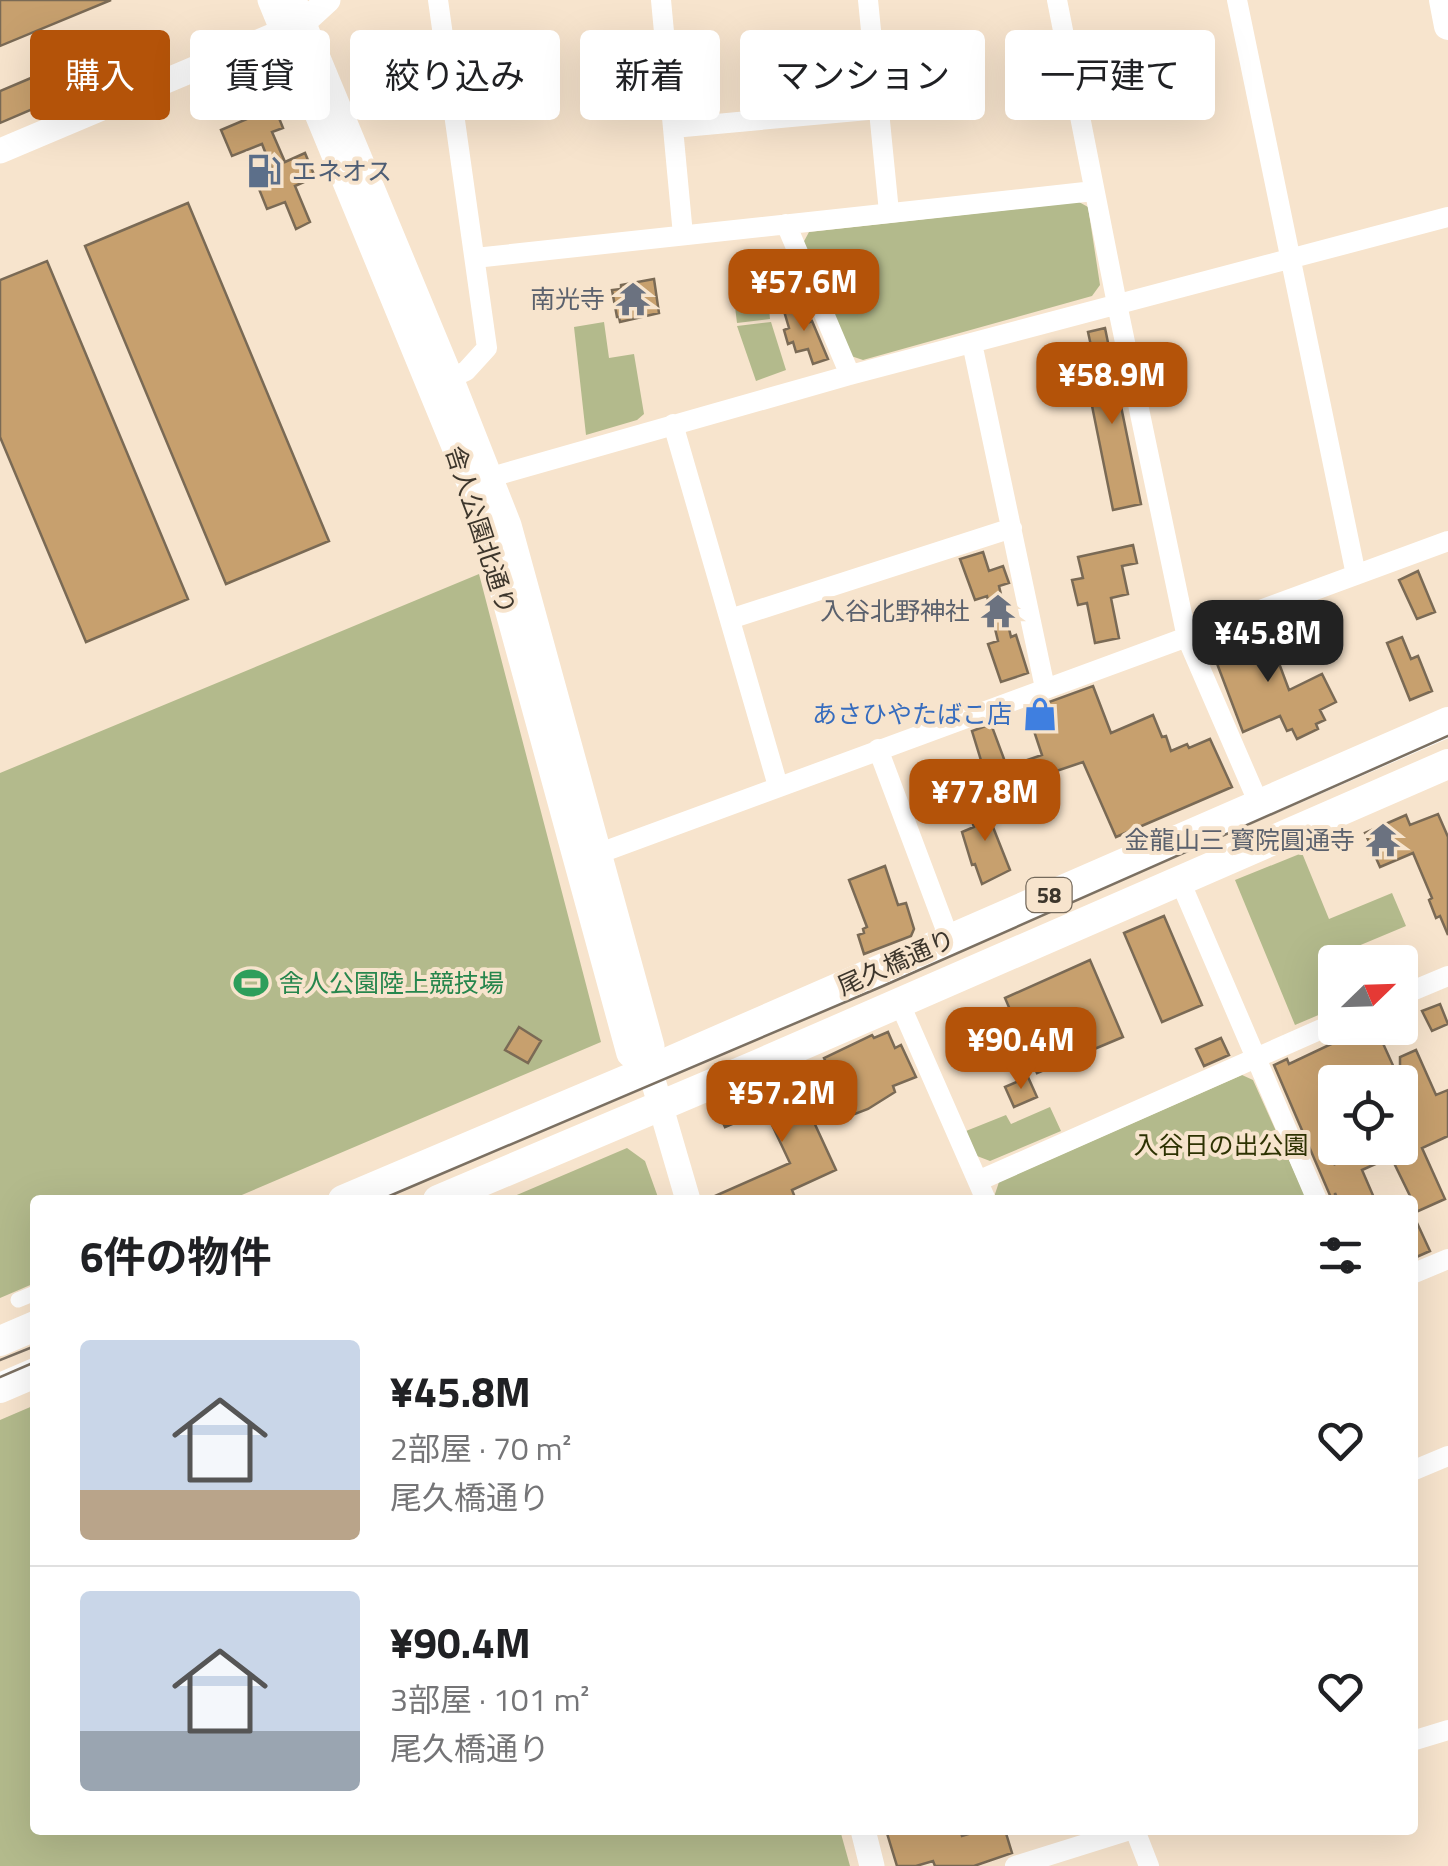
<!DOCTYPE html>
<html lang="ja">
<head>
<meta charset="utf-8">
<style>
  body { margin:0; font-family:"Titillium Web","Noto Sans JP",sans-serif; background:#f2f2f2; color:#202124; height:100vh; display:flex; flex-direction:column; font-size:38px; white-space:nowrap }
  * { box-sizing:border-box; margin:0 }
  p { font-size:32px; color:#757577 }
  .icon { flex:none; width:55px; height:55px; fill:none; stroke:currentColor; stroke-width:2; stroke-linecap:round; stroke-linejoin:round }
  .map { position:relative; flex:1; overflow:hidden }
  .sheet { position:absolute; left:30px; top:1195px; width:1388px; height:640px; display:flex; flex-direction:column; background:#fff; border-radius:10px; box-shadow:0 10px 40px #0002 }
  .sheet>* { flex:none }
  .guide { position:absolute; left:30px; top:30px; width:1390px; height:90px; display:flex; gap:20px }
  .needle { width:65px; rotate:67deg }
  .controls { position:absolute; left:1318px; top:945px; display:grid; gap:20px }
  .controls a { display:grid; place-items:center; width:100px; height:100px; border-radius:10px; background:#fff; box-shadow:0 10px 40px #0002; font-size:50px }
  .price { position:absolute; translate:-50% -85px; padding:0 22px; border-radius:20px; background:#b45309; color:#fff; font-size:32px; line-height:65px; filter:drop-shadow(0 2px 5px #0008) }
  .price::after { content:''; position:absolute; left:50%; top:60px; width:30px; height:22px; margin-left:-15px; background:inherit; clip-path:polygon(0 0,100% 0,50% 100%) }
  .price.active { background:#222; color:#fff }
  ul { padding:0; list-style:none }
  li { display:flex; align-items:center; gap:30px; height:250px; padding:0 50px }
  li+li { border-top:2px solid #e0e0e0 }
  li span { display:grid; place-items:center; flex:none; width:280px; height:200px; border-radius:10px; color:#555 }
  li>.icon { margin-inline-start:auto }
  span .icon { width:120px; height:120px; fill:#fffc; stroke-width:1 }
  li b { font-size:42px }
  h2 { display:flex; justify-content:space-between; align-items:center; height:120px; padding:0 50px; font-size:42px }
  .pill { padding:0 35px; border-radius:10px; background:#fff; box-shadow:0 10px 40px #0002; font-size:35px; line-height:90px }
  .pill.active { background:#b45309; color:#fff }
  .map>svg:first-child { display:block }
  .green { fill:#b3ba8c }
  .building { fill:#c7a06e; stroke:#7a6a55; stroke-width:2.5 }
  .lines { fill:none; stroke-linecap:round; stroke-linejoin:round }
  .pedestrian { stroke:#fff; stroke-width:15 }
  .minor { stroke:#fff; stroke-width:20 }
  .tertiary { stroke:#fff; stroke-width:25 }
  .secondary { stroke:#fff; stroke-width:28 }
  .primary { stroke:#fff; stroke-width:30 }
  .tram { stroke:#7b7062; stroke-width:2.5 }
  .labels { text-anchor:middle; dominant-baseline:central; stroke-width:8; stroke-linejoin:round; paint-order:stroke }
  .shield { fill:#f7e4cd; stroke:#756a5c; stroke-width:2.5 }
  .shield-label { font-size:22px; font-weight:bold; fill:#3d362c }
  .service-label { font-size:25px; fill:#4e5e75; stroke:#f7e4cd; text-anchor:start }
  .worship-label { font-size:25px; fill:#5b616d; stroke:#f7e4cd; text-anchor:end }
  .street-label { font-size:25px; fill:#3d362c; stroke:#f7e4cd }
  .shop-label { font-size:25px; fill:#366cbe; stroke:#f7e4cd; text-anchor:end }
  .leisure-label { font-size:25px; fill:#27864d; stroke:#f7e4cd; text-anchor:start }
  .park-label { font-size:25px; fill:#2d3202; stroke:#f7e4cd }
</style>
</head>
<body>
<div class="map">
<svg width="1448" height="1866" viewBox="0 0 1448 1866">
  <rect width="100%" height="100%" fill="#f7e4cd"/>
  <path class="green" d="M1079,202L1088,207L1100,285L1092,296L863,360L851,356L802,245L809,232Z
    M793,266L805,293L782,297L783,306L769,308L770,319L737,323L731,274Z
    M604,322L609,358L634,354L644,414L637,420L586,435L574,327Z
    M771,322L786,370L756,381L737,326Z
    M479,574L601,1042L230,1200H35V1283L0,1298V773Z
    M1302,853L1329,919L1392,893L1406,926L1351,949L1352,954L1335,961V1008L1295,1025L1235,880Z
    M1242,1075L1253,1080L1307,1200H996L994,1197L999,1182Z
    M1050,1107L1061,1131L990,1161L977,1156L966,1131L1006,1115L1011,1124Z
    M627,1148L645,1161L659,1200H505Z
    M35,1405V1830H840L850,1866H0V1420Z"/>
  <path class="building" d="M0,0H111L0,46Z
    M31,78L42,105L0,123V91Z
    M273,103L283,128L272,132L285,162L305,153L315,177L295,186L310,222L296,229L285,202L267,209L257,184L275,177L262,144L232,156L221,130L261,113L259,109Z
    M188,203L329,541L226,584L85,246Z
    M47,261L188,599L86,642L0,437V280Z
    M654,279L659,313L620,322L619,317H617L612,290L621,289V285Z
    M805,304L810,322L812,321L828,359L813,364L808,349L796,352L793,342L788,344L784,330L789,328L784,311Z
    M1105,328L1141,504L1113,510L1087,381L1098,378L1088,332Z
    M1133,545L1137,563L1122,566L1128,594L1111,598L1119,638L1095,643L1087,603L1078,605L1072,580L1083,578L1078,557Z
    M983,552L989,571L1003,566L1009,583L999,586L1011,637L1016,635L1028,673L1001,682L988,644L998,641L987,596L975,600L960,559Z
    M1418,571L1435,612L1417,619L1399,580Z
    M1264,623L1289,690L1322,674L1336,702L1320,710L1325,720L1316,724L1318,729L1297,739L1292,729L1287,731L1280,716L1243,732L1213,653L1223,650L1219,640Z
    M1402,637L1411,659L1418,656L1432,691L1410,700L1387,643Z
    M1093,686L1111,733L1153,715L1162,737L1166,736L1171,751L1187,744L1189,748L1210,739L1232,787L1116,837L1083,762L991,793L972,731L991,724L1007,767L1042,755L1027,710Z
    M988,799L994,815L989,817L1010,870L982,884L975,864L972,865L962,832L974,827L967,807Z
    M1438,814L1448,837V935L1440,916L1436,918L1429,900L1432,898L1413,853L1380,867L1365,833L1406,815L1410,825Z
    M885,866L898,905L906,903L914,929L911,936L864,954L858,935L864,933L863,929L867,927L849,880Z
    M1164,916L1202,1005L1162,1022L1124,933Z
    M1090,960L1123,1037L1037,1073L1005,998Z
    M1440,1004L1448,1024L1432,1031L1422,1011Z
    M519,1027L541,1041L528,1063L505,1050Z
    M1365,1028H1376L1396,1072L1373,1082H1335V1164L1372,1148H1400V1057L1416,1050L1436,1095L1448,1090V1136L1422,1148L1445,1199L1416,1212L1412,1200L1391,1157L1362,1170L1375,1200H1338L1335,1193V1200H1332L1274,1065L1287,1059L1289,1064Z
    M888,1032L895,1048L901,1045L916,1077L893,1086L895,1092L868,1109L855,1114L852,1107L846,1105L843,1100L840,1101L826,1070L829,1069L824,1058L872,1035L874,1038Z
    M1221,1038L1229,1055L1204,1066L1196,1049Z
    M779,1076L788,1098L800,1092L836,1170L792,1190L796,1200H706L790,1163L765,1110L725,1127L720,1116L759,1097L754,1086Z
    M1028,1077L1037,1097L1014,1107L1005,1087Z
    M1412,1212L1430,1251L1412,1259Z
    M886,1830H960L962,1836L982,1830H1005L1012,1853L974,1866H935L933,1861L916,1866H897Z"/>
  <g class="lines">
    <path class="pedestrian" d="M18,1300L35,1293"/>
    <path class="minor" d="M438,0L487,348L466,371L451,378
      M661,0L683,235
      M868,0L889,212
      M1057,0L1117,304L1187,638L1259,804
      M1237,0L1356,575
      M673,128L879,109
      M786,224L850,375
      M475,258L1094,191
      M972,343L1045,688
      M673,424L778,786
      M491,477L850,375L1448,217
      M730,619L1012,528
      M878,749L949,938
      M600,853L1448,541
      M1180,881L1317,1200
      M1400,996L1448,976
      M900,1004L986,1200
      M978,1181L1335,1023
      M1412,1274L1448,1259
      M1412,1471L1448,1456
      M1412,1741L1448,1730
      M1135,1830L1149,1866
      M1015,1866L1130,1830"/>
    <path class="tertiary" d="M270,0L471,488L486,532L629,1054L650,1070
      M294,0L451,378L509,525L652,1046L650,1070L688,1200
      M0,151L303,23L328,0
      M863,1830L872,1866"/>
    <path class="secondary" d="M1443,0L1448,26"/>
    <path class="primary" d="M343,1200L650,1070L1448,722
      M438,1200L759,1064L1448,764
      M0,1341L35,1326
      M0,1388L35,1373"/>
    <path class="tram" d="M380,1200L883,986L1448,736
      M0,1360L35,1346
      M0,1377L35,1362"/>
  </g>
  <defs>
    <g id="fuel-bare" transform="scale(2.7)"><path d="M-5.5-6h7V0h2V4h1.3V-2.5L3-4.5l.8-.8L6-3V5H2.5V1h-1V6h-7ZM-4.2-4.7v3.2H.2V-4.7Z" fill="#5c6f8a" stroke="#f7e4cd" stroke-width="2.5" paint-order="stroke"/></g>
    <g id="temple-bare" transform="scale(2.7)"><path d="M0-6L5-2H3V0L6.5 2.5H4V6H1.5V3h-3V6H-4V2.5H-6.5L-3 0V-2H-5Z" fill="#6b7280" stroke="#f7e4cd" stroke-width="2.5" paint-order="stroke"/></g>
    <g id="shop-bare" transform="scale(2.7)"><path d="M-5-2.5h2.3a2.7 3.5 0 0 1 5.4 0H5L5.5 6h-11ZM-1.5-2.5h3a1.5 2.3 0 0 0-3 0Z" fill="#3f7fe0" stroke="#f7e4cd" stroke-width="2.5" paint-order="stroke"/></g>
    <g id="stadium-bare" transform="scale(2.7)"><path d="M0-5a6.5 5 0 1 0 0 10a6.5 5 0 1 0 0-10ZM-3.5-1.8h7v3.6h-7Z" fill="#2e9e5b" stroke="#f7e4cd" stroke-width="2.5" paint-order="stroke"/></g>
  </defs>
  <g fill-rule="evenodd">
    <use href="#fuel-bare" x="264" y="171"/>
    <use href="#temple-bare" x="633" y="299"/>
    <use href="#temple-bare" x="998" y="611"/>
    <use href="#shop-bare" x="1040" y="714"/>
    <use href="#temple-bare" x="1383" y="840"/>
    <use href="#stadium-bare" x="251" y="983"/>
  </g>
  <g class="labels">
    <rect class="shield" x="1026.5" y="878" width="45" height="34" rx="8"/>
    <g class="shield-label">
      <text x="1049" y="895">58</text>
    </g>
    <g class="service-label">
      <text x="292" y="171">エネオス</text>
    </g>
    <g class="worship-label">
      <text x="605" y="299">南光寺</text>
      <text x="970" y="611">入谷北野神社</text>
      <text x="1355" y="840">金龍山三 寳院圓通寺</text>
    </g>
    <g class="street-label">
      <text transform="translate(481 530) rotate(72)">舎人公園北通り</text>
      <text transform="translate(896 962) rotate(-24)">尾久橋通り</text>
    </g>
    <g class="shop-label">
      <text x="1012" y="714">あさひやたばこ店</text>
    </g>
    <g class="leisure-label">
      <text x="279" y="983">舎人公園陸上競技場</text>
    </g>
    <g class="park-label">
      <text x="1221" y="1145">入谷日の出公園</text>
    </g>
  </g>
</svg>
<div class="controls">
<a><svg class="needle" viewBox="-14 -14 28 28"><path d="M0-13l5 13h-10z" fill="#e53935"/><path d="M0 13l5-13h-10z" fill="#757577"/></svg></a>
<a><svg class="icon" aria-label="locate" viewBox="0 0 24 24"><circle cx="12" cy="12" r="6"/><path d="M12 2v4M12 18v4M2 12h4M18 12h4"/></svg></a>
</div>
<b class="price" style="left:804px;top:334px">¥57.6M</b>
<b class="price" style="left:1112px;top:427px">¥58.9M</b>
<b class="price active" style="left:1268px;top:685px">¥45.8M</b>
<b class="price" style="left:985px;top:844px">¥77.8M</b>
<b class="price" style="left:1021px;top:1092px">¥90.4M</b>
<b class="price" style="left:782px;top:1145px">¥57.2M</b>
<div class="guide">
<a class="pill active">購入</a>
<a class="pill">賃貸</a>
<a class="pill">絞り込み</a>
<a class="pill">新着</a>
<a class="pill">マンション</a>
<a class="pill">一戸建て</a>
</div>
<section class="sheet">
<h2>6件の物件<svg class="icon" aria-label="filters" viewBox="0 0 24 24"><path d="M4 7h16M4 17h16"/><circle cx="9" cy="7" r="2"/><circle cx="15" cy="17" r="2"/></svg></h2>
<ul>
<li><span style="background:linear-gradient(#c9d6e8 75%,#b9a48a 0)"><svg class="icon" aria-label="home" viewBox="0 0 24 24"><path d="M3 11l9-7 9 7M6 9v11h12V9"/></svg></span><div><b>¥45.8M</b><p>2部屋 · 70 m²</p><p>尾久橋通り</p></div><svg class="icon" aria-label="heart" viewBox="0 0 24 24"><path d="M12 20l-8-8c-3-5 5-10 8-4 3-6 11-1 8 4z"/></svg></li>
<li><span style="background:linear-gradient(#c9d6e8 70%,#9aa5b1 0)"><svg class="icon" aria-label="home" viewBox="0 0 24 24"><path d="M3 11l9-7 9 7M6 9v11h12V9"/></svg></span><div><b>¥90.4M</b><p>3部屋 · 101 m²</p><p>尾久橋通り</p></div><svg class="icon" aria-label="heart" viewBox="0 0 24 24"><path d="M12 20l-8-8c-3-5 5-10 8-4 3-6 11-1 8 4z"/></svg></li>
</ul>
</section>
</div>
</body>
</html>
